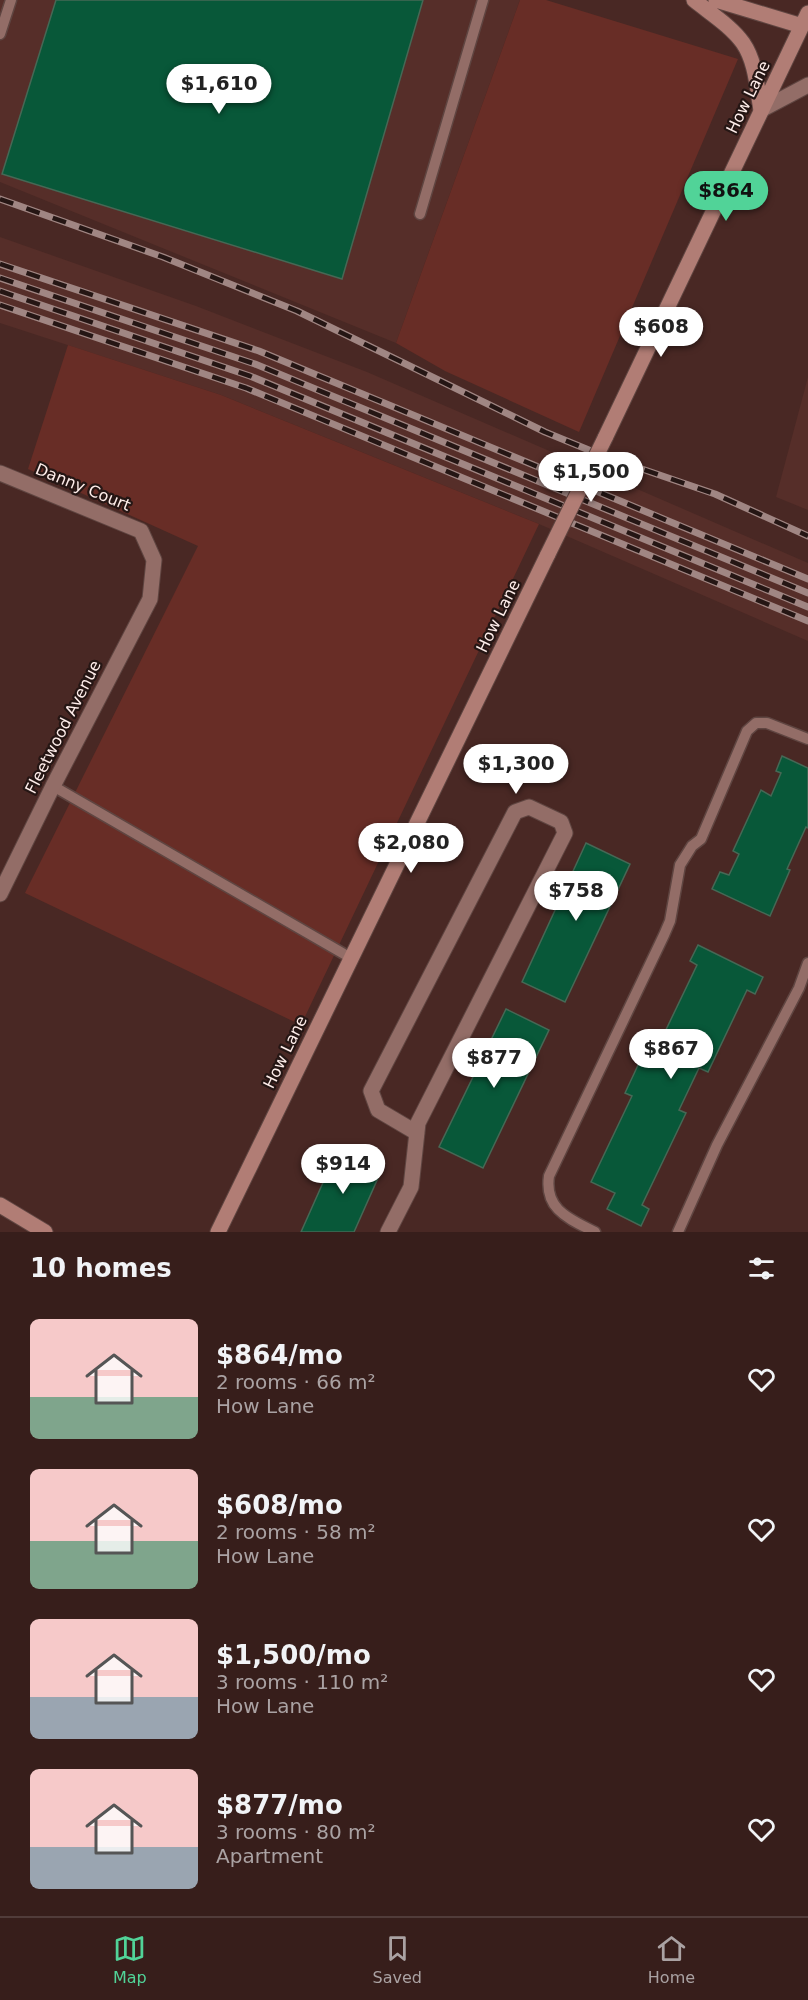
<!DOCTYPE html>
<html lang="en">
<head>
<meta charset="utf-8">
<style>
  body { margin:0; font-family:"DejaVu Sans",sans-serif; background:#3e2724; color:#f1f3f6; height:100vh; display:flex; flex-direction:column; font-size:22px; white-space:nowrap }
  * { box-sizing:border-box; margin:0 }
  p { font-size:20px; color:#aaa2a3 }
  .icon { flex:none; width:33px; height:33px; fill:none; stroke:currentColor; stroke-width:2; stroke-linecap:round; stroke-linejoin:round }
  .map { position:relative; height:1232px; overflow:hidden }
  .details { display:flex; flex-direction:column; background:#371e1b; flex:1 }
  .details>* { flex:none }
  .price { position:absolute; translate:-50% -51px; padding:0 14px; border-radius:21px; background:#fff; color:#222; font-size:20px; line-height:39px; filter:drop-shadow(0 2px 3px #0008) }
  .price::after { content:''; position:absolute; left:50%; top:36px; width:18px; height:14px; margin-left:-9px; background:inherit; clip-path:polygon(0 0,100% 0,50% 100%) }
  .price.on { background:#51d398; color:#111 }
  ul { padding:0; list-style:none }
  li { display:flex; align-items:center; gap:18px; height:150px; padding:0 30px }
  li span { display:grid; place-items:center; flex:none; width:168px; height:120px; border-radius:9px; color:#555 }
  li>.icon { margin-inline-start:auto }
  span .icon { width:72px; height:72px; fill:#fffc; stroke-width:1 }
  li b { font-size:26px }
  h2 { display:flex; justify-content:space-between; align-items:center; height:72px; padding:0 30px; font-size:26px }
  .menu { display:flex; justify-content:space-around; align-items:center; height:84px; border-top:2px solid #513c3a; background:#371e1b; font-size:16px; color:#aaa2a3 }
  .menu a { display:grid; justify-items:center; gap:3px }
  .menu .on { color:#51d398 }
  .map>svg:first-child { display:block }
  .built { fill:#562e29 }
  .green { fill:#682d26 }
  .building { fill:#085839; stroke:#466855; stroke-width:1.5 }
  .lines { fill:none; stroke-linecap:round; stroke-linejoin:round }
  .service-casing { stroke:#5f4541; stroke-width:13 }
  .minor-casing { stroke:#5f4541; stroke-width:17 }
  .tertiary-casing { stroke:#5f4541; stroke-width:17 }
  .secondary-casing { stroke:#5f4541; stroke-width:17 }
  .service { stroke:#936d67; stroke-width:10 }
  .minor { stroke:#936d67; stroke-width:15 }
  .tertiary { stroke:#936d67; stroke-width:15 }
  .secondary { stroke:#b17d75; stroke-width:15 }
  .rail-casing { stroke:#a08683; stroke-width:7 }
  .rail { stroke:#251614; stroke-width:4.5; stroke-dasharray:14; stroke-linecap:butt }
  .secondary-bridge-casing { stroke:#5f4541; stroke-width:17; stroke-linecap:butt }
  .secondary-bridge { stroke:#b17d75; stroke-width:15 }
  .labels { text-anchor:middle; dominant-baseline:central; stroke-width:4.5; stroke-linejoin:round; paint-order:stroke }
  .street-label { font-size:16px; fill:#feedea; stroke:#251614 }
</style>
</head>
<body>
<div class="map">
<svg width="808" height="1232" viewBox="0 0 808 1232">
  <rect width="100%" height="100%" fill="#492824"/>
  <path class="built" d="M0,0H520L396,343L0,182Z
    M0,237L196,306L367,372L808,563V641L539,524L221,395L0,323Z
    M808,377V510L776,497Z"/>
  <path class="green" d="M520,0H546L738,59L579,432L445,371L396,343Z
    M68,345L221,395L539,524L301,1025L25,893L198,546L28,469Z"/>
  <path class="building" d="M56,0H423L342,279L2,174Z
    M782,756L808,768V828L806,827L787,869L790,870L770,916L712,889L720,872L729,875L739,854L733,851L761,790L771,796L781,773L776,771Z
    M586,843L630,864L565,1002L522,982Z
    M698,945L763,977L755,994L747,990L708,1072L699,1068L679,1110L686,1113L642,1205L649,1209L641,1226L607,1209L615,1193L591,1182L632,1096L625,1093L653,1033L662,1038L697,965L690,961Z
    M506,1009L549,1030L483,1168L439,1147Z
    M338,1149L382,1169L354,1232H301Z"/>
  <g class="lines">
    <g class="service-casing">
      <path id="service" d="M0,34L11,0
        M420,214L483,0
        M53,786L351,958
        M595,1232C570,1219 544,1210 549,1176L664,935L670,921L680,865L692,846L701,839L747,731L756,723H767L808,739
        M678,1232L717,1145L799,988L808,963"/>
    </g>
    <g class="minor-casing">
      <path id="minor" d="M0,473L141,531L154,560L150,599L53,786L0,894
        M388,1232L411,1187L418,1123L565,833L561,822L529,807L515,812L371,1091L378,1110L417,1133"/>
    </g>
    <g class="tertiary-casing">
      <path id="tertiary" d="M761,110L808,85"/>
    </g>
    <g class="secondary-casing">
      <path id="secondary" d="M694,0C710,13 731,26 743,43C756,62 757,88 761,110
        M716,0L802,26
        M605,438L808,13
        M0,1205L45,1232
        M218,1232L548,554"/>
    </g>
    <use href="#service" class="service"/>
    <use href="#minor" class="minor"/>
    <use href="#tertiary" class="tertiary"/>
    <use href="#secondary" class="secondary"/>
    <g class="rail-casing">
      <path id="rail" d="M0,199L163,257L297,311L545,432L601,455L715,494L808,536
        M0,264L259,351L808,579
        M0,278L255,364L808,593
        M0,291L250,376L808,607
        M0,305L246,388L808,621"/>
    </g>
    <use href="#rail" class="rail"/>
    <g class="secondary-bridge-casing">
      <path id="secondary-bridge" d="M548,554L605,438"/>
    </g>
    <use href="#secondary-bridge" class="secondary-bridge"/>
  </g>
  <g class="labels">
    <g class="street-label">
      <text transform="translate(748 97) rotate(-64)">How Lane</text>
      <text transform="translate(83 487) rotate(22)">Danny Court</text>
      <text transform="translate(498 616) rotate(-64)">How Lane</text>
      <text transform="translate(63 727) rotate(-63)">Fleetwood Avenue</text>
      <text transform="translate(285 1052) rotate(-64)">How Lane</text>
    </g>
  </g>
</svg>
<b class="price" style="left:219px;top:115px">$1,610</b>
<b class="price on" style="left:726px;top:222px">$864</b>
<b class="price" style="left:661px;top:358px">$608</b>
<b class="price" style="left:591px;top:503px">$1,500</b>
<b class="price" style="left:516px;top:795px">$1,300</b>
<b class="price" style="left:411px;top:874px">$2,080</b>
<b class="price" style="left:576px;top:922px">$758</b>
<b class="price" style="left:671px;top:1080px">$867</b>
<b class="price" style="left:494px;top:1089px">$877</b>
<b class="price" style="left:343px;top:1195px">$914</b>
</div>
<section class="details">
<h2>10 homes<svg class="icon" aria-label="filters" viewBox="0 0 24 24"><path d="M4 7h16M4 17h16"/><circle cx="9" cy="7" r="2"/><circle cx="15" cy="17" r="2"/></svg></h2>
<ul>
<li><span style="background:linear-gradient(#f6c9c9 65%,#7fa58c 0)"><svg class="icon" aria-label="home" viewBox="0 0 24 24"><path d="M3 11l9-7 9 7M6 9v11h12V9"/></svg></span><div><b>$864/mo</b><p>2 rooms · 66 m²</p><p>How Lane</p></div><svg class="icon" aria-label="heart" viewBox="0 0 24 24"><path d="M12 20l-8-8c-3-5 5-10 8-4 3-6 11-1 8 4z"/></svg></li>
<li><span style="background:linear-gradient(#f6c9c9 60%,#7fa58c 0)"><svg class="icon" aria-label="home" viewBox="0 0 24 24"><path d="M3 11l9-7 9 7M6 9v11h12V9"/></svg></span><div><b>$608/mo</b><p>2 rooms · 58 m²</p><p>How Lane</p></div><svg class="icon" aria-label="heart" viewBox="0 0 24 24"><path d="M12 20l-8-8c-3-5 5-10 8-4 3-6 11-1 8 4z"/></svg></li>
<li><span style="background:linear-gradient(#f6c9c9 65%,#9aa5b1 0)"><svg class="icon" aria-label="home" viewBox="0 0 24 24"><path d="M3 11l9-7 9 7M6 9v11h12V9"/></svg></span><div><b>$1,500/mo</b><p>3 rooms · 110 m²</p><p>How Lane</p></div><svg class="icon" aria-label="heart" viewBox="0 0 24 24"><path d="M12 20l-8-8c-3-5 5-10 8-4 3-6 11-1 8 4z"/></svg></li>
<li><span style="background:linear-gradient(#f6c9c9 65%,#9aa5b1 0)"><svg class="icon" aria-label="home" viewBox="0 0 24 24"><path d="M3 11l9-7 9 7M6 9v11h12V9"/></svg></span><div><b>$877/mo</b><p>3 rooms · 80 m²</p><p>Apartment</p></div><svg class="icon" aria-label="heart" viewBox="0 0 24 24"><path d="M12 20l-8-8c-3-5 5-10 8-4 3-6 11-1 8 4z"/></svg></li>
</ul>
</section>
<nav class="menu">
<a class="on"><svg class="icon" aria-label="map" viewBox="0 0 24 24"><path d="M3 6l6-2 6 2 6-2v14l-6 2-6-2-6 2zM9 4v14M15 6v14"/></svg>Map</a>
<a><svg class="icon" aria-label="saved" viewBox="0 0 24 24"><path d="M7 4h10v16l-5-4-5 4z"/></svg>Saved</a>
<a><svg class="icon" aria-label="home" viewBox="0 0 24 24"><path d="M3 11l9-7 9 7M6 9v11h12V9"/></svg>Home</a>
</nav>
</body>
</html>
